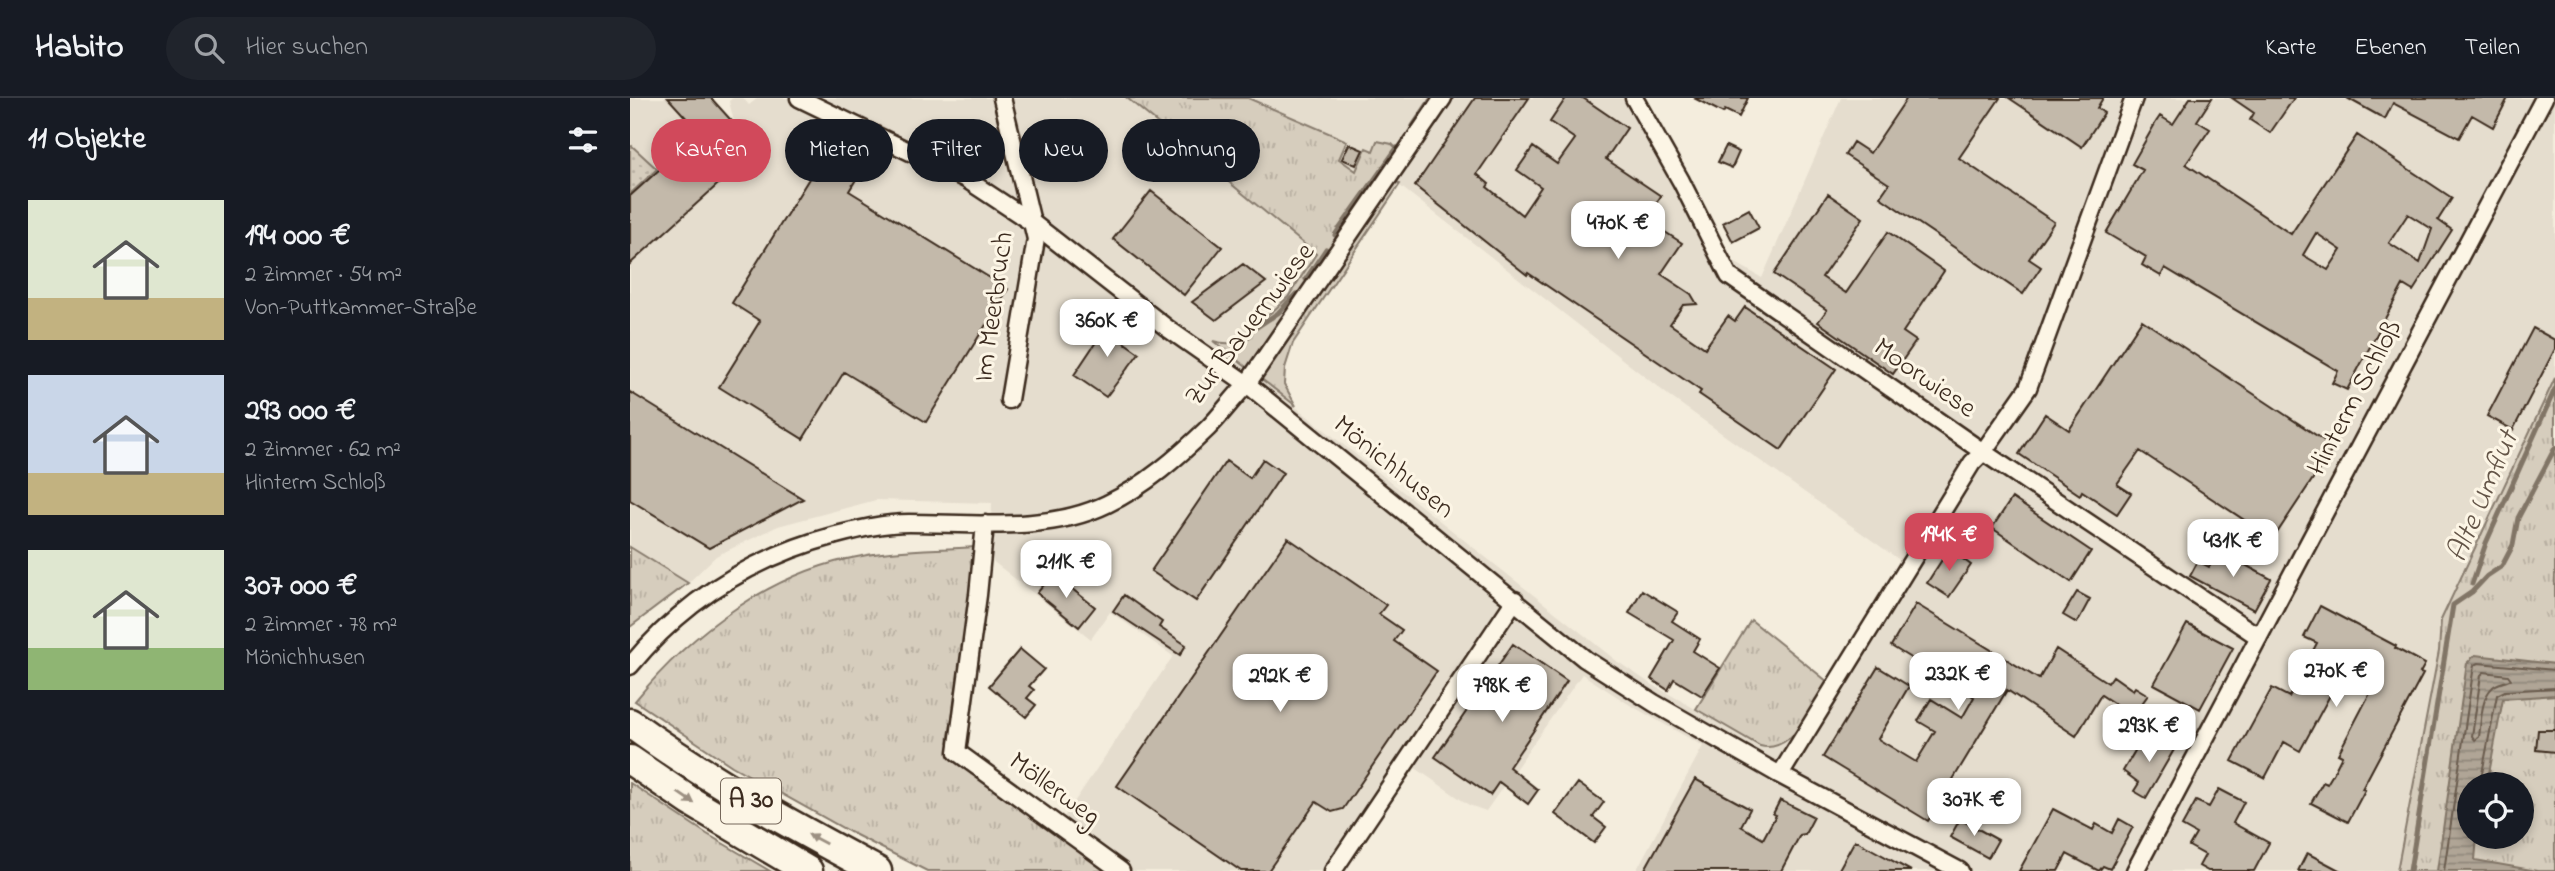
<!DOCTYPE html>
<html lang="de">
<head>
<meta charset="utf-8">
<style>
  body { margin:0; font-family:"Indie Flower",sans-serif; background:#20242c; color:#f1f3f6; height:100vh; display:flex; flex-direction:column; font-size:26px; white-space:nowrap }
  * { box-sizing:border-box; margin:0 }
  p { font-size:23px; color:#9ea1a6 }
  .icon { flex:none; width:38px; height:38px; fill:none; stroke:currentColor; stroke-width:2; stroke-linecap:round; stroke-linejoin:round }
  .map { position:relative; flex:1; overflow:hidden }
  .drawer { display:flex; flex-direction:column; background:#171b24; width:630px }
  .drawer>* { flex:none }
  .top-card { position:absolute; left:21px; top:21px; width:665px; height:63px; display:flex; gap:14px }
  .fabs { position:absolute; left:1827px; top:674px; display:grid; gap:14px }
  .fabs a { display:grid; place-items:center; width:77px; height:77px; border-radius:50%; background:#171b24; box-shadow:0 4px 10px #0003; font-size:35px }
  .price { position:absolute; translate:-50% -60px; padding:0 16px; border-radius:14px; background:#fff; color:#222; font-size:23px; line-height:46px; filter:drop-shadow(0 2px 4px #0008) }
  .price::after { content:''; position:absolute; left:50%; top:42px; width:21px; height:16px; margin-left:-10px; background:inherit; clip-path:polygon(0 0,100% 0,50% 100%) }
  .price.on { background:#d1495b; color:#fff }
  ul { padding:0; list-style:none }
  li { display:flex; align-items:center; gap:21px; height:175px; padding:0 28px }
  li span { display:grid; place-items:center; flex:none; width:196px; height:140px; border-radius:0px; color:#555 }
  li>.icon { margin-inline-start:auto }
  span .icon { width:84px; height:84px; fill:#fffc; stroke-width:1 }
  li b { font-size:30px }
  h2 { display:flex; justify-content:space-between; align-items:center; height:84px; padding:0 28px; font-size:30px }
  .tag { padding:0 24px; border-radius:32px; background:#171b24; box-shadow:0 4px 10px #0003; font-size:24px; line-height:63px }
  .tag.on { background:#d1495b; color:#fff }
  header { display:flex; align-items:center; gap:42px; box-sizing:border-box; height:98px; padding:0 35px; background:#171b24; border-bottom:2px solid #363941 }
  header strong { font-size:33px }
  nav { display:flex; gap:38px; margin-inline-start:auto; font-size:24px }
  .search { width:490px; height:63px; background:#20242c; display:flex; align-items:center; gap:18px; box-sizing:border-box; padding:0 24px; border-radius:38px; color:#9ea1a6; font-size:26px }
  main { display:flex; flex:1; min-height:0 }
  .map>svg:first-child { display:block }
  .built { fill:#e5ddce }
  .grass { fill:url(#grass-tufts); stroke:#887c6e; stroke-width:2; fill-rule:evenodd }
  .garden { fill:url(#garden-dots); stroke:#887c6e; stroke-width:2 }
  .water { fill:url(#water-rules); stroke:#817466; stroke-width:2 }
  .lines { fill:none; stroke-linecap:round; stroke-linejoin:round }
  .shore { stroke:#6a5b4e; stroke-width:2 }
  .stream { stroke:#817466; stroke-width:5 }
  .building { fill:#c3b9aa; stroke:#3b2a1e; stroke-width:2; fill-rule:evenodd }
  .minor-casing { stroke:#3b2a1e; stroke-width:21 }
  .motorway-casing { stroke:#3b2a1e; stroke-width:33 }
  .minor { stroke:#fcf5e5; stroke-width:16 }
  .motorway { stroke:#fcf5e5; stroke-width:28 }
  .oneway { fill:#9c9082 }
  .labels { text-anchor:middle; dominant-baseline:central; stroke-width:6; stroke-linejoin:round; paint-order:stroke }
  .shield { fill:#fcf5e5; stroke:#75675a; stroke-width:2 }
  .shield-label { font-size:26px; font-weight:bold; fill:#3b2a1e }
  .street-label { font-size:28px; fill:#3b2a1e; stroke:#fcf5e5 }
  .water-label { font-size:30px; font-style:italic; fill:#645548; stroke:#fcf5e5 }
</style>
</head>
<body>
<header>
<strong>Habito</strong>
<div class="search"><svg class="icon" aria-label="search" viewBox="0 0 24 24"><circle cx="10" cy="10" r="6"/><path d="M15 15l6 6"/></svg>Hier suchen</div>
<nav><a>Karte</a><a>Ebenen</a><a>Teilen</a></nav>
</header>
<main>
<section class="drawer">
<h2>11 Objekte<svg class="icon" aria-label="filters" viewBox="0 0 24 24"><path d="M4 7h16M4 17h16"/><circle cx="9" cy="7" r="2"/><circle cx="15" cy="17" r="2"/></svg></h2>
<ul>
<li><span style="background:linear-gradient(#dfe7d0 70%,#c2b280 0)"><svg class="icon" aria-label="home" viewBox="0 0 24 24"><path d="M3 11l9-7 9 7M6 9v11h12V9"/></svg></span><div><b>194 000 €</b><p>2 Zimmer · 54 m²</p><p>Von-Puttkammer-Straße</p></div></li>
<li><span style="background:linear-gradient(#c9d6e8 70%,#c2b280 0)"><svg class="icon" aria-label="home" viewBox="0 0 24 24"><path d="M3 11l9-7 9 7M6 9v11h12V9"/></svg></span><div><b>293 000 €</b><p>2 Zimmer · 62 m²</p><p>Hinterm Schloß</p></div></li>
<li><span style="background:linear-gradient(#dfe7d0 70%,#8fb573 0)"><svg class="icon" aria-label="home" viewBox="0 0 24 24"><path d="M3 11l9-7 9 7M6 9v11h12V9"/></svg></span><div><b>307 000 €</b><p>2 Zimmer · 78 m²</p><p>Mönichhusen</p></div></li>
</ul>
</section>
<div class="map">
<svg width="1925" height="773" viewBox="0 0 1925 773">
  <defs>
    <pattern id="grass-tufts" width="24" height="20" patternUnits="userSpaceOnUse" patternTransform="scale(1.75)"><rect width="24" height="20" fill="#d6cdbd"/><path d="M3 7l-1-3M5 7V3M7 7l1-3M15 17l-1-3M17 17v-4M19 17l1-3" fill="none" stroke="#b9b0a2"/></pattern>
    <pattern id="garden-dots" width="8" height="8" patternUnits="userSpaceOnUse" patternTransform="scale(1.75)"><rect width="8" height="8" fill="#d6cdbd"/><path d="M2 2h.1M6 6h.1" fill="none" stroke="#b9b0a2" stroke-width="1.8" stroke-linecap="round"/></pattern>
    <pattern id="water-rules" width="6" height="5" patternUnits="userSpaceOnUse" patternTransform="scale(1.75)"><rect width="6" height="5" fill="#b0a596"/><path d="M0 2.5h6" fill="none" stroke="#90877a"/></pattern>
  </defs>
  <rect width="100%" height="100%" fill="#f4eddd"/>
  <filter id="ink" filterUnits="userSpaceOnUse"><feTurbulence type="fractalNoise" baseFrequency=".0143" numOctaves="2"/><feDisplacementMap in="SourceGraphic" scale="14" xChannelSelector="R" yChannelSelector="G"/><feConvolveMatrix kernelMatrix="1 2 1 2 8 2 1 2 1" color-interpolation-filters="sRGB"/></filter>
  <g filter="url(#ink)">
    <path class="built" d="M0,0H82L104,24L99,3L103,0H113L119,7L128,0H497L686,157L658,198L643,213L627,223L620,239L609,245H585L988,564L1018,584L1130,648L1198,584L1271,463L1042,300L756,77L765,48L747,43L743,54L736,51L726,74L709,61L716,43L618,0H1012L1099,161L1132,180L1211,0H1925V280L1811,522L1809,553L1767,773H1006L1073,648L1000,607L952,576L856,713L839,707L771,660L692,773H498L432,722L543,558L480,514L461,541L360,461L362,405L246,402L148,428L86,458L58,485L0,449V96L26,72L0,49Z"/>
    <path class="grass" d="M497,0H618L717,43L709,61L726,73L736,50L743,53L747,43L762,46L769,53L756,77L770,86L663,245L655,270L654,286L666,308L583,243C597,247 607,246 620,239L621,229L643,213L658,199L686,156Z
      M1925,280V773H1767L1809,553L1811,522ZM1839,686H1892V738H1839Z
      M0,449L58,485L0,529Z
      M345,449L338,523L318,644L498,773H297L220,734L102,668L5,603C61,534 143,473 232,458C268,451 307,452 345,449Z
      M1121,522L1198,584C1184,607 1162,657 1130,648L1066,611Z
      M0,685L77,736L140,773H0Z"/>
    <path class="garden" d="M2,48L27,71L0,96V49Z"/>
    <path class="water" d="M1845,557L1925,566V597L1873,601L1857,686H1839V738L1847,739L1845,762L1907,773H1807L1837,565Z"/>
    <g class="lines">
      <path class="shore" d="M1854,574L1878,577L1881,581C1876,585 1867,584 1862,590C1851,600 1851,625 1849,639L1845,642L1842,638L1851,577Z
        M1850,686L1867,597L1875,593L1925,590
        M1814,773L1844,567L1848,565L1925,572"/>
      <path class="stream" d="M783,28L802,0
        M705,137L767,50
        M676,181L696,151
        M627,229L648,215L666,196
        M1842,486L1856,445L1925,291
        M1780,773L1823,507L1842,494L1857,478L1872,468L1883,447L1888,420L1925,350"/>
    </g>
    <path class="building" d="M38,0H81L127,51L0,166V98L70,35Z
      M845,0H899L847,76L859,86L857,89L892,117L911,89L887,72L903,49L927,66L945,41L920,24L936,0H953L997,30L976,61L1031,98L1015,121L1052,145L1031,176L1061,196L1067,206L1053,207L1040,226L1075,250L1098,218L1105,223L1115,209L1206,271L1151,352L1069,296L1071,293L898,175L897,177L785,88Z
      M1064,0H1118L1109,19L1095,12L1093,15Z
      M1277,0H1370L1329,60L1424,124L1399,161L1411,169L1393,196L1250,99L1259,86L1215,57L1223,44L1240,55Z
      M1379,0H1473L1467,10L1474,15L1452,49Z
      M1560,0H1582L1567,23L1580,31L1556,66L1661,136L1727,37L1822,100L1808,122L1822,132L1783,193L1773,187L1717,292L1702,285L1708,273L1535,170L1531,178L1512,167L1516,159L1476,135L1513,72L1502,66L1526,24L1530,18L1543,26ZM1778,116L1802,131L1790,165L1759,145ZM1686,135L1711,152L1698,172L1673,157Z
      M1602,0H1664L1640,35L1620,22L1624,15Z
      M1717,0H1878L1863,29L1842,17L1829,40L1763,5L1755,21Z
      M193,38L236,65L219,93L378,191L296,324L214,274L173,341L89,289L130,223L102,205L188,66L180,60Z
      M719,46L733,52L726,67L712,61Z
      M1096,48L1109,54L1102,70L1088,64Z
      M521,93L592,149L554,197L483,141Z
      M1198,96L1233,120L1192,179L1216,195L1258,134L1314,173L1273,234L1286,243L1263,276L1188,224L1197,212L1144,176Z
      M1119,111L1129,130L1103,144L1093,125Z
      M613,166L636,184L586,222L562,204Z
      M486,214L496,221L485,238L509,255L476,299L444,277Z
      M1512,222L1704,349L1643,441L1510,353L1487,386L1501,395L1487,416L1452,393L1450,397L1389,356L1415,316L1439,332Z
      M1903,230L1925,242V251L1883,332L1857,318Z
      M0,294L173,401L79,450L0,402Z
      M633,361L653,375L566,503L521,473L596,363L620,380Z
      M1382,400L1461,453L1441,484L1362,430Z
      M658,440L756,507L749,516L772,532L764,543L807,573L713,711L702,714L686,704L638,773H611L487,688Z
      M1319,451L1341,467L1319,499L1297,485Z
      M1588,452L1641,481L1624,512L1560,478L1568,463L1579,469Z
      M423,476L465,509L449,529L407,495Z
      M1012,492L1048,514L1042,523L1070,541L1063,553L1090,570L1072,598L1044,581L1038,592L1021,581L1044,542L999,515Z
      M1447,494L1460,501L1447,525L1433,517Z
      M494,497L532,524L529,529L556,547L550,557L483,513Z
      M1286,506L1409,581L1426,551L1478,585L1483,578L1503,592L1505,589L1518,597L1503,618L1471,597L1446,638L1377,592L1319,688L1344,701L1334,718L1309,705L1298,723L1193,659L1248,569L1279,588L1248,641L1286,664L1305,633L1288,623L1301,601L1332,620L1344,599L1261,548Z
      M1690,508L1766,548L1765,550L1795,566L1790,575L1793,576L1732,691L1735,692L1718,724L1681,705L1693,684L1697,686L1703,676L1712,658L1708,656L1749,578L1719,562L1670,653L1654,644L1635,680L1602,663L1642,590L1659,599L1687,545L1674,539Z
      M1557,526L1603,550L1570,611L1524,586Z
      M883,546L937,583L879,669L908,692L898,706L869,684L860,697L805,659Z
      M390,551L414,571L399,588L404,592L397,600L406,607L396,619L359,588Z
      M1908,632H1925V654L1906,652Z
      M1525,637L1545,650L1516,700L1504,693L1509,685L1493,673L1509,646L1517,651Z
      M1065,681L1120,711L1111,728L1133,741L1146,717L1143,716L1150,702L1184,719L1175,736L1170,737L1151,773H1014Z
      M948,685L974,704L963,719L976,729L964,745L925,716Z
      M1589,691L1614,704L1603,725L1639,745L1624,773H1578L1569,768L1575,757L1559,748L1566,736L1552,728L1566,703L1579,709Z
      M1423,711L1463,732L1466,726L1482,735L1489,721L1503,729L1480,771L1473,768L1469,773L1437,756L1428,773H1389Z
      M1330,721L1368,742L1358,760L1320,739Z
      M1225,742L1243,752L1281,773H1208Z
      M1677,755L1711,773H1668Z"/>
    <g class="lines">
      <g class="minor-casing">
        <path id="minor" d="M169,0L336,81L404,126L537,230L617,286L955,561L1024,605L1150,677L1330,773
          M372,0L406,141L379,302
          M1004,0L1051,83L1099,178L1353,354L1629,539
          M355,426L348,497L327,654L491,773
          M0,568C54,502 123,459 206,437C230,431 254,425 279,425C343,425 418,435 477,406C515,388 548,359 578,330C592,316 603,300 617,286L813,0
          M1150,677L1342,365L1353,354L1398,290L1504,0
          M703,773L885,502
          M1505,773L1914,0"/>
      </g>
      <g class="motorway-casing">
        <path id="motorway" d="M0,625C78,682 163,728 247,773
          M0,662L60,703L178,773"/>
      </g>
      <use href="#minor" class="minor"/>
      <use href="#motorway" class="motorway"/>
    </g>
    <defs><path id="oneway-solid" d="M-6-.8H1V-3.2L6.5 0L1 3.2V.8H-6Z" transform="scale(1.75)"/></defs>
    <g class="oneway">
      <use href="#oneway-solid" transform="translate(56 700) rotate(34)"/>
      <use href="#oneway-solid" transform="translate(187 741) rotate(-152)"/>
    </g>
  </g>
  <g class="labels">
    <rect class="shield" x="91" y="680.5" width="60" height="45" rx="5"/>
    <g class="shield-label">
      <text x="121" y="703">A 30</text>
    </g>
    <g class="street-label">
      <text transform="translate(365 209) rotate(-82)">Im Meerbruch</text>
      <text transform="translate(621 227) rotate(-53)">Zur Bauernwiese</text>
      <text transform="translate(1294 281) rotate(35)">Moorwiese</text>
      <text transform="translate(1726 300) rotate(-62)">Hinterm Schloß</text>
      <text transform="translate(763 370) rotate(39)">Mönichhusen</text>
      <text transform="translate(424 692) rotate(36)">Möllerweg</text>
    </g>
    <g class="water-label">
      <text transform="translate(1854 399) rotate(-67)">Alte Umflut</text>
    </g>
  </g>
</svg>
<div class="fabs">
<a><svg class="icon" aria-label="locate" viewBox="0 0 24 24"><circle cx="12" cy="12" r="6"/><path d="M12 2v4M12 18v4M2 12h4M18 12h4"/></svg></a>
</div>
<b class="price" style="left:988px;top:163px">470K €</b>
<b class="price" style="left:477px;top:261px">360K €</b>
<b class="price on" style="left:1319px;top:475px">194K €</b>
<b class="price" style="left:1603px;top:481px">431K €</b>
<b class="price" style="left:436px;top:502px">211K €</b>
<b class="price" style="left:1706px;top:611px">270K €</b>
<b class="price" style="left:1328px;top:614px">232K €</b>
<b class="price" style="left:650px;top:616px">292K €</b>
<b class="price" style="left:872px;top:626px">798K €</b>
<b class="price" style="left:1519px;top:666px">293K €</b>
<b class="price" style="left:1344px;top:740px">307K €</b>
<div class="top-card">
<a class="tag on">Kaufen</a>
<a class="tag">Mieten</a>
<a class="tag">Filter</a>
<a class="tag">Neu</a>
<a class="tag">Wohnung</a>
</div>
</div>
</main>
</body>
</html>
